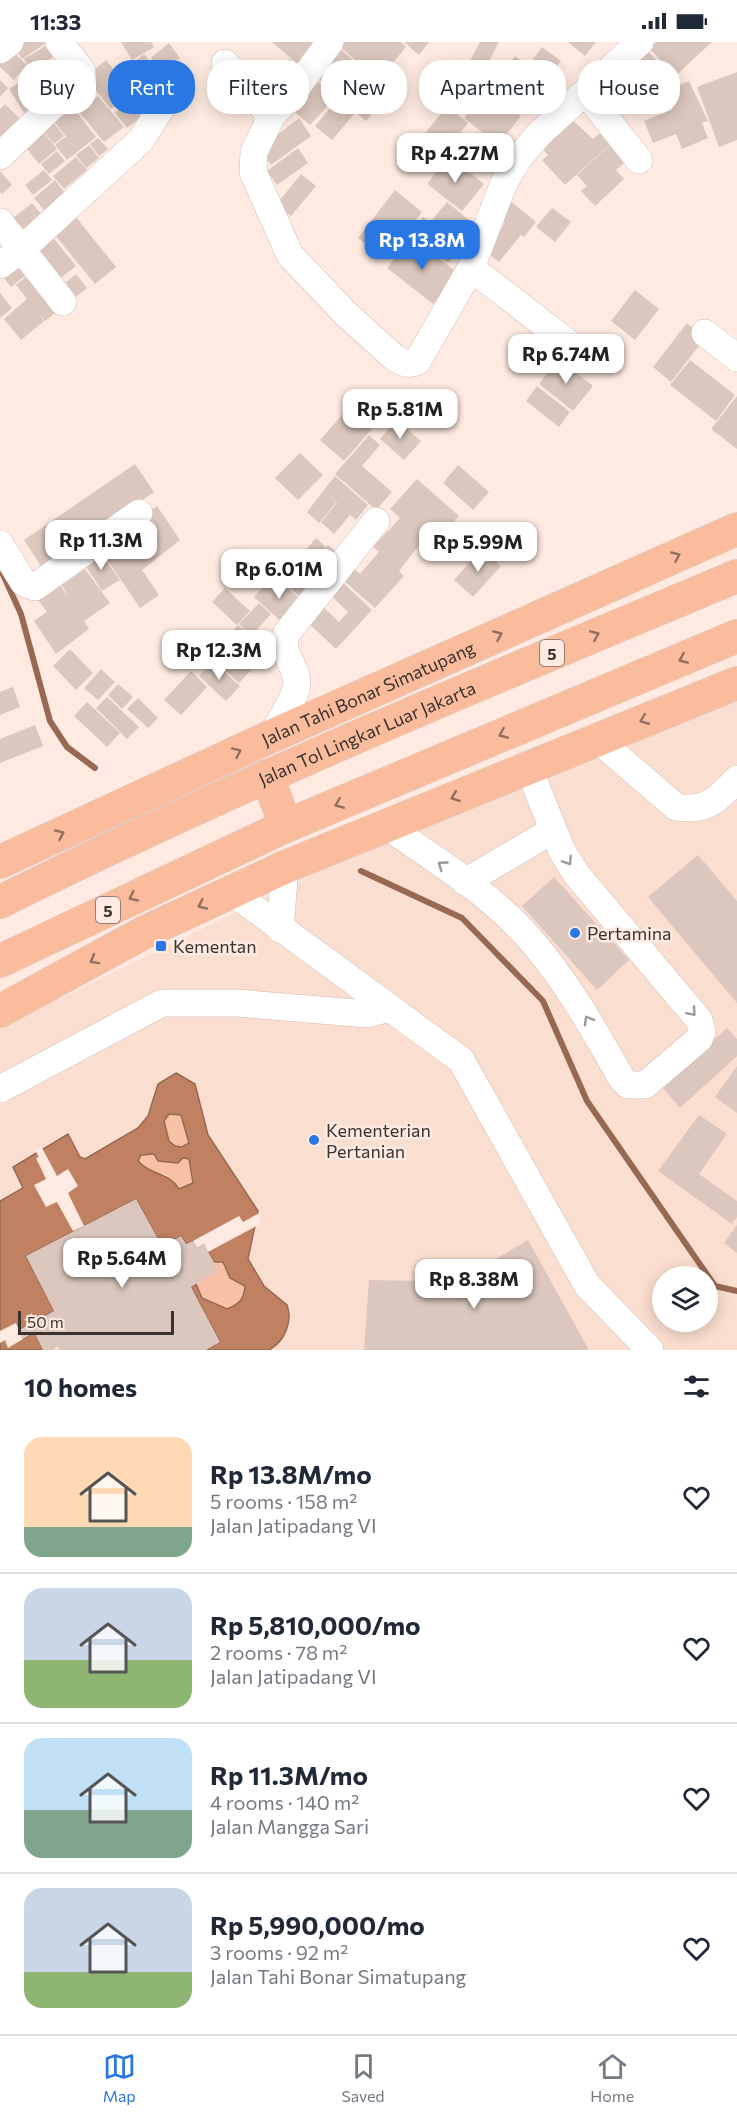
<!DOCTYPE html>
<html lang="en">
<head>
<meta charset="utf-8">
<style>
  body { margin:0; font-family:Commissioner,sans-serif; background:#f6f6f7; color:#1f2937; height:100vh; display:flex; flex-direction:column; font-size:22px; white-space:nowrap }
  * { box-sizing:border-box; margin:0 }
  p { font-size:20px; color:#747a83 }
  .icon { flex:none; width:33px; height:33px; fill:none; stroke:currentColor; stroke-width:2; stroke-linecap:round; stroke-linejoin:round }
  .map { position:relative; height:1308px; overflow:hidden }
  .details { display:flex; flex-direction:column; background:#fff; flex:1 }
  .details>* { flex:none }
  .hud { position:absolute; left:18px; top:18px; width:702px; height:54px; display:flex; gap:12px }
  .tools { position:absolute; left:652px; top:1224px; display:grid; gap:12px }
  .tools a { display:grid; place-items:center; width:66px; height:66px; border-radius:50%; background:#fff; box-shadow:0 3px 15px #0003; font-size:30px }
  .scale { position:absolute; left:18px; bottom:15px; width:156px; box-sizing:border-box; padding-left:6px; border:3px solid #3a322f; border-top:0; font-size:16px; line-height:21px; white-space:nowrap; color:#3a322f; -webkit-text-stroke:4px #feeae0; paint-order:stroke }
  .price { position:absolute; translate:-50% -51px; padding:0 14px; border-radius:12px; background:#fff; color:#222; font-size:20px; line-height:39px; filter:drop-shadow(0 2px 3px #0008) }
  .price::after { content:''; position:absolute; left:50%; top:36px; width:18px; height:14px; margin-left:-9px; background:inherit; clip-path:polygon(0 0,100% 0,50% 100%) }
  .price.current { background:#2977e2; color:#fff }
  ul { padding:0; list-style:none }
  li { display:flex; align-items:center; gap:18px; height:150px; padding:0 24px }
  li+li { border-top:2px solid #e0e1e3 }
  li span { display:grid; place-items:center; flex:none; width:168px; height:120px; border-radius:18px; color:#555 }
  li>.icon { margin-inline-start:auto }
  span .icon { width:72px; height:72px; fill:#fffc; stroke-width:1 }
  li b { font-size:26px }
  h2 { display:flex; justify-content:space-between; align-items:center; height:72px; padding:0 24px; font-size:26px }
  .pill { padding:0 21px; border-radius:24px; background:#fff; box-shadow:0 3px 15px #0003; font-size:21px; line-height:54px }
  .pill.current { background:#2977e2; color:#fff }
  .status { display:flex; justify-content:space-between; align-items:center; height:42px; padding:0 30px; background:#fff; direction:ltr }
  .status svg { height:16px; fill:currentColor }
  .menu { display:flex; justify-content:space-around; align-items:center; height:84px; border-top:2px solid #e0e1e3; background:#fff; font-size:16px; color:#747a83 }
  .menu a { display:grid; justify-items:center; gap:3px }
  .menu .current { color:#2977e2 }
  .map>svg:first-child { display:block }
  .built { fill:#faded0; fill-rule:evenodd }
  .green { fill:#f8c0a4 }
  .water { fill:#bf8161; stroke:#976952; stroke-width:1.5; fill-rule:evenodd }
  .pier { fill:#feeae0 }
  .lines { fill:none; stroke-linecap:round; stroke-linejoin:round }
  .stream { stroke:#976952; stroke-width:6 }
  .building { fill:#dbc7bd }
  .minor-casing { stroke:#cfbbb2; stroke-width:28 }
  .highway-casing { stroke:#d4d2d1; stroke-width:34 }
  .minor { stroke:#fff; stroke-width:27 }
  .highway { stroke:#fbbc9d; stroke-width:33 }
  .oneway { stroke:#917060 }
  .oneway2 { stroke:#9c9897 }
  .poi-dot { fill:#2977e2; stroke:#feeae0; stroke-width:2 }
  .labels { text-anchor:middle; dominant-baseline:central; stroke-width:5; stroke-linejoin:round; paint-order:stroke }
  .shield { fill:#feeae0; stroke:#756964; stroke-width:1.5 }
  .shield-label { font-size:16px; font-weight:bold; fill:#3a322f }
  .street-label { font-size:18px; fill:#3a322f; stroke:#feeae0 }
  .poi-label { font-size:18px; fill:#3a322f; stroke:#feeae0; text-anchor:start }
</style>
</head>
<body>
<div class="status"><b>11:33</b><svg viewBox="0 0 49 12"><path d="M0 12V9h3v3zM5 12V6h3v6zM10 12V3h3v9zM15 12V0h3v12zM26 1h20v11H26zM47 4h2v5h-2z"/></svg></div>
<div class="map">
<svg width="737" height="1308" viewBox="0 0 737 1308">
  <rect width="100%" height="100%" fill="#feeae0"/>
  <path class="built" d="M737,657V1308H0V986L351,814ZM663,1234H708V1280H663Z"/>
  <path class="green" d="M169,1072L181,1073L189,1101L182,1105L175,1104L170,1099L164,1079Z
    M154,1111L158,1119L178,1121L183,1116L189,1117L193,1141L179,1147L166,1132L152,1131L138,1119L141,1113Z
    M214,1220H223L230,1236L245,1244C244,1257 240,1262 227,1267L202,1255L196,1242L218,1228Z"/>
  <path class="water" d="M176,1031L195,1042L208,1093L258,1169L248,1217L264,1244L287,1263C293,1279 285,1299 269,1308H206L220,1300L191,1245L196,1242L202,1256L227,1267C240,1262 244,1257 245,1244L230,1236L223,1220H214L204,1202L197,1206L193,1199L186,1202L181,1194L162,1204L136,1157L26,1214L54,1269L19,1288L23,1297L34,1290L43,1308H0V1159L23,1146L13,1125L68,1092L80,1115L85,1117L138,1086L148,1074L158,1042ZM169,1072L181,1073L189,1101L182,1105L175,1104L169,1099L164,1079ZM154,1112L158,1119L178,1121L183,1116L189,1117L193,1141L179,1147C168,1129 151,1134 138,1119L141,1113Z"/>
  <path class="pier" d="M41,1104L57,1134L68,1127L78,1144L68,1151L84,1184L73,1189L57,1160L46,1165L34,1143L46,1137L36,1116L39,1115L35,1108Z
    M261,1170L260,1182L208,1210L204,1202L197,1206L193,1199L239,1174L243,1180Z
    M16,1281L23,1297L8,1306L5,1298L0,1301V1289Z"/>
  <g class="lines">
    <path class="stream" d="M0,526L21,572L50,679L67,705L95,726
      M361,829L462,876L543,959L587,1059L715,1244L737,1249"/>
  </g>
  <path class="building" d="M11,0H48L22,17Z
    M52,0L63,9L31,28L24,17Z
    M121,0H151L154,5L132,18Z
    M272,0H320L300,24Z
    M334,0H401L406,5L379,38Z
    M404,0H429L419,13Z
    M480,0H499L486,25L493,29L485,43L463,32Z
    M568,0H596L585,14Z
    M656,0H712L675,34L649,6Z
    M169,1L180,16L163,31L151,16Z
    M335,2L352,17L328,45L311,31Z
    M7,4L27,23L14,38L0,25V11Z
    M542,5L561,19L534,54L503,28L515,14L528,24Z
    M648,9L674,37L640,68L614,39Z
    M144,12L160,32L137,50L121,31Z
    M63,13L72,27L50,41L54,48L34,60L22,40Z
    M289,17L305,31L281,60L264,46Z
    M106,18L132,50L111,67L85,35Z
    M352,18L370,34L348,59L330,44Z
    M737,30V98L719,105L697,45Z
    M310,33L336,55L310,83L286,63Z
    M369,36L388,52L366,79L347,63Z
    M156,37L167,50L147,66L137,54Z
    M0,38L8,46L0,55Z
    M689,39L708,79L702,81L708,96L682,107L676,92L653,101L644,79L673,67L666,48Z
    M20,40L35,64L24,71L9,47Z
    M487,47L521,74L498,103L464,76Z
    M98,54L124,85L104,100L79,70Z
    M135,54L147,70L127,86L115,71Z
    M66,56L96,95L67,118L55,103L65,95L68,97L48,72Z
    M337,58L354,72L332,98L315,84Z
    M5,62L22,79L0,103V67Z
    M447,64L468,81L444,111L423,94Z
    M565,71L593,97L607,85L617,96L565,143L542,118L548,113L535,99Z
    M47,73L64,94L54,102L37,81Z
    M299,76L311,94L271,123L260,106Z
    M41,87L57,107L39,122L23,102Z
    M98,96L108,107L99,114L90,102Z
    M612,101L627,118L616,128L624,137L595,164L581,149L587,144L577,133Z
    M89,103L99,116L86,126L76,113Z
    M298,106L308,121L277,143L267,129Z
    M57,109L65,119L49,132L41,122Z
    M449,114L484,142L462,169L427,142Z
    M76,115L87,128L64,147L53,134Z
    M44,128L52,138L33,153L25,143Z
    M0,129L12,143L2,152L0,150Z
    M301,132L316,144L291,174L276,163Z
    M55,138L68,155L47,172L34,156Z
    M395,148L422,170L385,217L358,196Z
    M509,158L536,180L524,195L521,193L499,220L483,208L505,181L496,174Z
    M447,160L474,182L460,200L432,178Z
    M32,161L46,178L26,194L12,177Z
    M552,166L571,180L555,200L536,185Z
    M71,169L116,225L95,242L50,187Z
    M423,175L461,205L448,221L411,191Z
    M47,188L76,224L58,238L29,203Z
    M411,195L458,231L433,262L387,226Z
    M19,212L32,228L11,245L0,231Z
    M34,228L64,264L45,279L37,269L44,279L21,298L4,277L27,257L16,243Z
    M76,232L87,246L68,261L57,248Z
    M635,248L659,267L635,298L611,279Z
    M0,251L12,266L0,276Z
    M687,281L705,296L671,340L653,325Z
    M558,317L593,344L573,369L539,342Z
    M690,318L735,353L716,379L670,343Z
    M537,344L570,370L559,385L526,359Z
    M737,354V407L711,387Z
    M348,366L372,387L344,419L320,398Z
    M396,378L421,399L404,418L380,397Z
    M369,393L380,403L362,424L392,450L376,468L335,432Z
    M300,411L323,433L298,458L275,436Z
    M135,422L154,450L42,526L24,498Z
    M458,423L489,450L473,468L443,441Z
    M335,434L368,463L356,478L350,473L334,492L321,480L337,461L330,455L336,461L319,481L307,470Z
    M417,437L459,474L432,504L424,497L399,529L404,534L375,566L336,532L347,520L360,532L379,510L373,505L400,476L390,467Z
    M157,464L180,498L142,528L159,553L140,566L100,507Z
    M316,496L326,505L318,515L328,503L340,514L305,560L275,532L296,509L311,523L314,519L304,510Z
    M482,506L501,524L473,555L454,538Z
    M99,508L120,538L102,549L83,520Z
    M85,527L110,561L84,579L89,587L56,612L34,579L47,570L35,554L57,539L69,556L62,543Z
    M274,533L305,562L285,583L254,555Z
    M339,537L372,568L336,607L304,577L319,561L339,580L348,570L327,550Z
    M225,546L250,569L237,583L212,560Z
    M259,561L271,572L251,594L239,582Z
    M238,583L263,607L251,620L225,597Z
    M228,601L254,625L239,641L213,617Z
    M70,607L93,631L76,648L53,624Z
    M213,619L240,644L226,659L199,634Z
    M101,627L115,640L98,658L84,646Z
    M191,629L207,645L181,673L164,658Z
    M118,642L133,655L122,667L108,653Z
    M13,645L20,665L0,673V650Z
    M107,655L139,685L127,697L96,666Z
    M138,656L158,676L148,686L127,667Z
    M87,660L120,691L107,705L74,674Z
    M35,683L43,704L0,721V697Z
    M698,813L737,859V961L648,855Z
    M554,835L629,918L597,948L522,864Z
    M727,986L737,997V1014L680,1066L662,1045Z
    M737,1024V1071L715,1055Z
    M699,1073L727,1092L699,1132L737,1159V1175L732,1182L658,1129Z
    M136,1157L162,1204L181,1194L186,1202L193,1199L197,1206L204,1202L218,1228L191,1245L220,1300L206,1308H60L58,1304L52,1308H43L34,1290L23,1297L19,1288L54,1269L26,1214Z
    M737,1183V1211L724,1201Z
    M528,1198L589,1308H364L369,1238L464,1240L465,1227L479,1218L489,1221Z"/>
  <g class="lines">
    <g class="minor-casing">
      <path id="minor" d="M330,0L292,52L271,75L254,110L253,130L290,213L346,272L395,316C403,321 408,323 417,320L471,226L504,141L518,117L539,92L640,0
        M0,8L10,0
        M225,21L271,75
        M586,51L639,118
        M0,114L82,36V29L59,0
        M0,180L63,260
        M0,223L21,208L141,98L178,39
        M471,226L584,313
        M705,291L737,316
        M0,502L24,541L35,545L139,471
        M272,694C279,679 292,662 296,647C302,627 278,612 286,592L376,479
        M597,697L676,765C707,770 717,758 737,737
        M385,783C434,817 490,851 529,896C567,939 594,988 622,1037L628,1043H645L699,997L702,989L699,978L577,833L562,809L529,727
        M465,840L553,788
        M232,850L390,966
        M280,887L285,825
        M0,1047L162,961H237L367,972L390,966L461,1018L587,1243L650,1308"/>
    </g>
    <g class="highway-casing">
      <g id="highway">
        <path d="M267,734L286,784"/>
        <path id="s1" d="M0,820L272,694L737,487"/>
        <path id="s2" d="M0,860C241,740 489,638 737,534"/>
        <path d="M0,919L286,784L737,594"/>
        <path d="M0,969L145,890L285,825L737,641"/>
      </g>
    </g>
    <use href="#minor" class="minor"/>
    <use href="#highway" class="highway"/>
  </g>
  <defs><path id="oneway-chevron" d="M-2-3.5L2.5 0L-2 3.5" fill="none" stroke-width="1.6" stroke-linecap="round" stroke-linejoin="round" transform="scale(1.5)"/></defs>
  <g class="oneway">
    <use href="#oneway-chevron" transform="translate(676 514) rotate(-24)"/>
    <use href="#oneway-chevron" transform="translate(498 593) rotate(-24)"/>
    <use href="#oneway-chevron" transform="translate(595 593) rotate(-23)"/>
    <use href="#oneway-chevron" transform="translate(683 617) rotate(157)"/>
    <use href="#oneway-chevron" transform="translate(644 678) rotate(158)"/>
    <use href="#oneway-chevron" transform="translate(503 692) rotate(157)"/>
    <use href="#oneway-chevron" transform="translate(237 710) rotate(-25)"/>
    <use href="#oneway-chevron" transform="translate(455 755) rotate(159)"/>
    <use href="#oneway-chevron" transform="translate(339 762) rotate(157)"/>
    <use href="#oneway-chevron" transform="translate(60 792) rotate(-25)"/>
    <use href="#oneway-chevron" transform="translate(133 855) rotate(155)"/>
    <use href="#oneway-chevron" transform="translate(202 863) rotate(155)"/>
    <use href="#oneway-chevron" transform="translate(94 918) rotate(151)"/>
  </g>
  <g class="oneway2">
    <use href="#oneway-chevron" transform="translate(568 819) rotate(57)"/>
    <use href="#oneway-chevron" transform="translate(442 823) rotate(-144)"/>
    <use href="#oneway-chevron" transform="translate(692 970) rotate(49)"/>
    <use href="#oneway-chevron" transform="translate(588 978) rotate(-120)"/>
  </g>
  <g class="poi-dot">
    <circle cx="575" cy="891" r="6"/>
    <rect x="155" y="898" width="12" height="12" rx="3"/>
    <circle cx="314" cy="1098" r="6"/>
  </g>
  <g class="labels">
    <g class="shield">
      <rect x="540" y="598" width="24" height="26" rx="4.5"/>
      <rect x="96" y="855" width="24" height="26" rx="4.5"/>
    </g>
    <g class="shield-label">
      <text x="552" y="611">5</text>
      <text x="108" y="868">5</text>
    </g>
    <g class="street-label">
      <text stroke="none"><textPath href="#s1" startOffset="405">Jalan Tahi Bonar Simatupang</textPath></text>
      <text stroke="none"><textPath href="#s2" startOffset="404">Jalan Tol Lingkar Luar Jakarta</textPath></text>
    </g>
    <g class="poi-label">
      <text x="587" y="891">Pertamina</text>
      <text x="173" y="904">Kementan</text>
      <text x="326" y="1088">Kementerian<tspan x="326" dy="21">Pertanian</tspan></text>
    </g>
  </g>
</svg>
<div class="tools">
<a><svg class="icon" aria-label="layers" viewBox="0 0 24 24"><path d="M12 4l9 5-9 5-9-5zM3 14l9 5 9-5"/></svg></a>
</div>
<div class="scale">50 m</div>
<b class="price" style="left:455px;top:142px">Rp 4.27M</b>
<b class="price current" style="left:422px;top:229px">Rp 13.8M</b>
<b class="price" style="left:566px;top:343px">Rp 6.74M</b>
<b class="price" style="left:400px;top:398px">Rp 5.81M</b>
<b class="price" style="left:101px;top:529px">Rp 11.3M</b>
<b class="price" style="left:478px;top:531px">Rp 5.99M</b>
<b class="price" style="left:279px;top:558px">Rp 6.01M</b>
<b class="price" style="left:219px;top:639px">Rp 12.3M</b>
<b class="price" style="left:122px;top:1247px">Rp 5.64M</b>
<b class="price" style="left:474px;top:1268px">Rp 8.38M</b>
<div class="hud">
<a class="pill">Buy</a>
<a class="pill current">Rent</a>
<a class="pill">Filters</a>
<a class="pill">New</a>
<a class="pill">Apartment</a>
<a class="pill">House</a>
</div>
</div>
<section class="details">
<h2>10 homes<svg class="icon" aria-label="filters" viewBox="0 0 24 24"><path d="M4 7h16M4 17h16"/><circle cx="9" cy="7" r="2"/><circle cx="15" cy="17" r="2"/></svg></h2>
<ul>
<li><span style="background:linear-gradient(#ffd9b3 75%,#7fa58c 0)"><svg class="icon" aria-label="home" viewBox="0 0 24 24"><path d="M3 11l9-7 9 7M6 9v11h12V9"/></svg></span><div><b>Rp 13.8M/mo</b><p>5 rooms · 158 m²</p><p>Jalan Jatipadang VI</p></div><svg class="icon" aria-label="heart" viewBox="0 0 24 24"><path d="M12 20l-8-8c-3-5 5-10 8-4 3-6 11-1 8 4z"/></svg></li>
<li><span style="background:linear-gradient(#c9d6e8 60%,#8fb573 0)"><svg class="icon" aria-label="home" viewBox="0 0 24 24"><path d="M3 11l9-7 9 7M6 9v11h12V9"/></svg></span><div><b>Rp 5,810,000/mo</b><p>2 rooms · 78 m²</p><p>Jalan Jatipadang VI</p></div><svg class="icon" aria-label="heart" viewBox="0 0 24 24"><path d="M12 20l-8-8c-3-5 5-10 8-4 3-6 11-1 8 4z"/></svg></li>
<li><span style="background:linear-gradient(#bfe0f5 60%,#7fa58c 0)"><svg class="icon" aria-label="home" viewBox="0 0 24 24"><path d="M3 11l9-7 9 7M6 9v11h12V9"/></svg></span><div><b>Rp 11.3M/mo</b><p>4 rooms · 140 m²</p><p>Jalan Mangga Sari</p></div><svg class="icon" aria-label="heart" viewBox="0 0 24 24"><path d="M12 20l-8-8c-3-5 5-10 8-4 3-6 11-1 8 4z"/></svg></li>
<li><span style="background:linear-gradient(#c9d6e8 70%,#8fb573 0)"><svg class="icon" aria-label="home" viewBox="0 0 24 24"><path d="M3 11l9-7 9 7M6 9v11h12V9"/></svg></span><div><b>Rp 5,990,000/mo</b><p>3 rooms · 92 m²</p><p>Jalan Tahi Bonar Simatupang</p></div><svg class="icon" aria-label="heart" viewBox="0 0 24 24"><path d="M12 20l-8-8c-3-5 5-10 8-4 3-6 11-1 8 4z"/></svg></li>
</ul>
</section>
<nav class="menu">
<a class="current"><svg class="icon" aria-label="map" viewBox="0 0 24 24"><path d="M3 6l6-2 6 2 6-2v14l-6 2-6-2-6 2zM9 4v14M15 6v14"/></svg>Map</a>
<a><svg class="icon" aria-label="saved" viewBox="0 0 24 24"><path d="M7 4h10v16l-5-4-5 4z"/></svg>Saved</a>
<a><svg class="icon" aria-label="home" viewBox="0 0 24 24"><path d="M3 11l9-7 9 7M6 9v11h12V9"/></svg>Home</a>
</nav>
</body>
</html>
